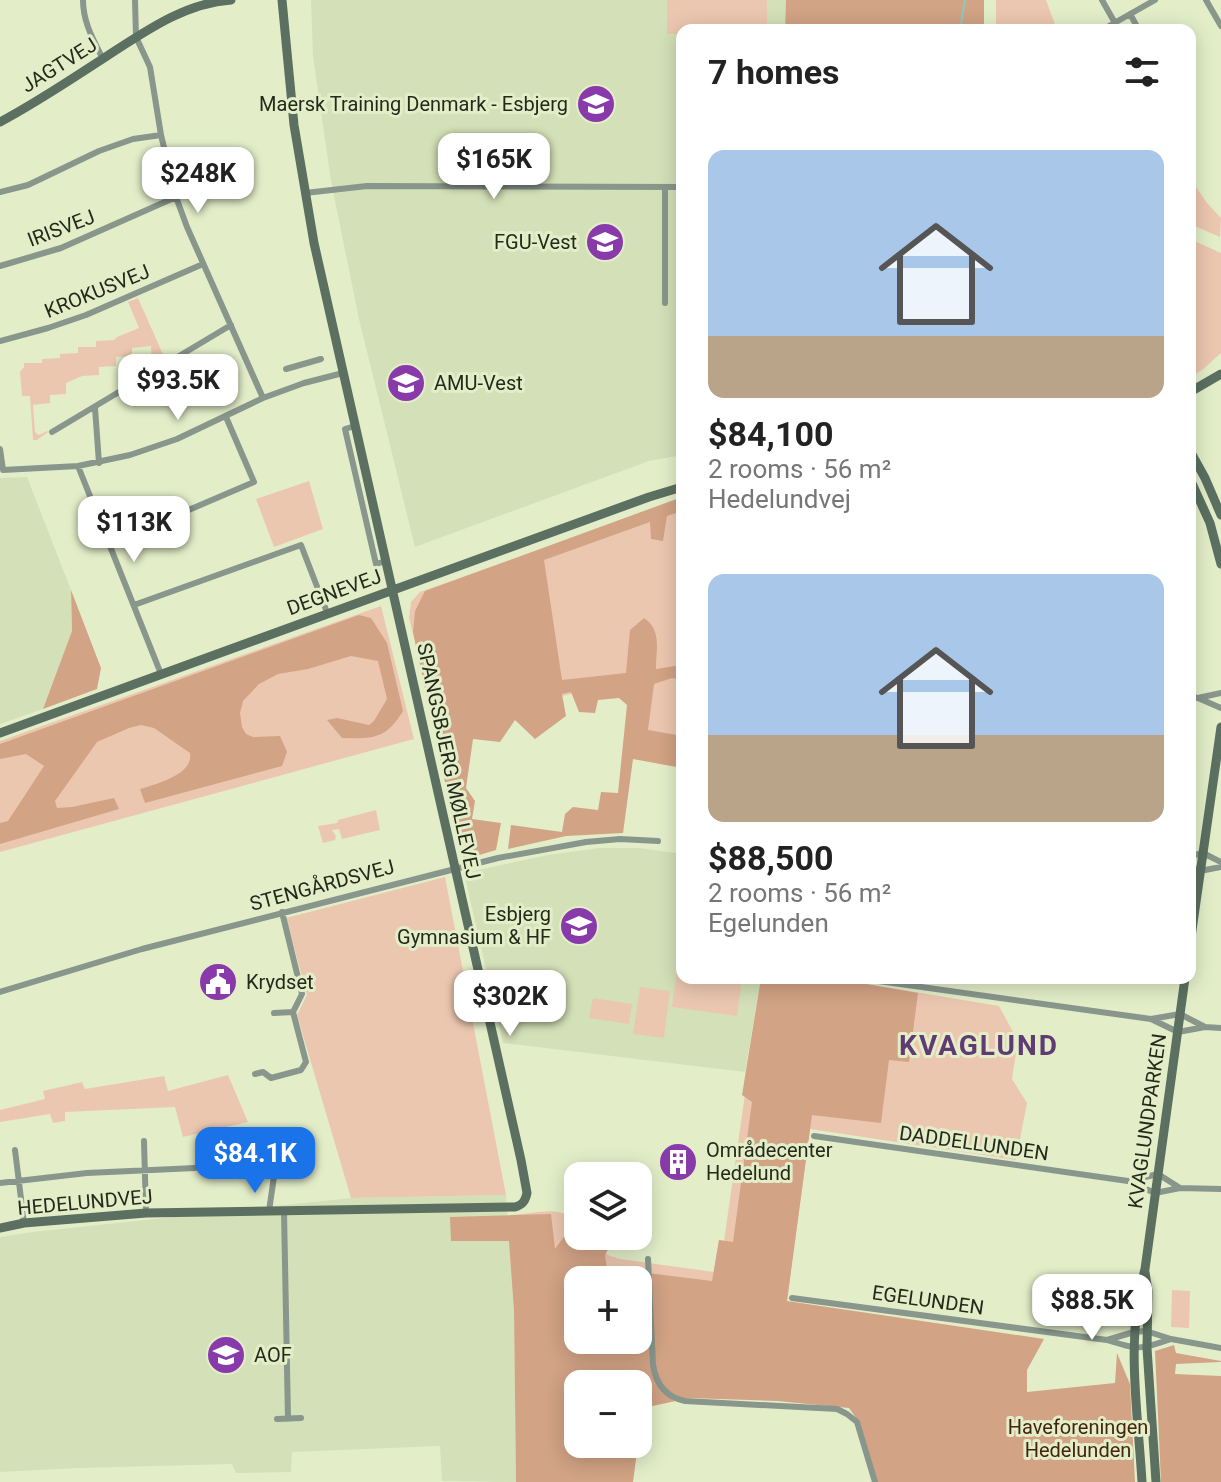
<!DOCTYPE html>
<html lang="en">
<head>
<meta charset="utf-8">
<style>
  body { margin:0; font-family:Roboto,sans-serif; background:#f6f6f6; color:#222; height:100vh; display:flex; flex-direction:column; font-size:30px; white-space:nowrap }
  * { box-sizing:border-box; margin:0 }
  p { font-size:26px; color:#767676 }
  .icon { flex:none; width:44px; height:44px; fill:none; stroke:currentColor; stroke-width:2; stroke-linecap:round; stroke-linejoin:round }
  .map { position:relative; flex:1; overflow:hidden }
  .details { position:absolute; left:676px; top:24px; width:520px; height:960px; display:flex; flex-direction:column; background:#fff; border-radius:16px; box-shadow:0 4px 20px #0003 }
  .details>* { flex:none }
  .controls { position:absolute; left:564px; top:1162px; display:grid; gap:16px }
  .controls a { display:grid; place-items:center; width:88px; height:88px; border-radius:16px; background:#fff; box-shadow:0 4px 20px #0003; font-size:40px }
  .price { position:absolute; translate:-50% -68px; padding:0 18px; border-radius:16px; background:#fff; color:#222; font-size:26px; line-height:52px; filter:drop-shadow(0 2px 4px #0008) }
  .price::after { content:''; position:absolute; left:50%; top:48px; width:24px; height:18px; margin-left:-12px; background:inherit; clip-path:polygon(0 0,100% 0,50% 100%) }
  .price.on { background:#1a73e8; color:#fff }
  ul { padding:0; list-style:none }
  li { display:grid; align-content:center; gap:16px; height:424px; padding:0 32px }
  li span { display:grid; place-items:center; height:248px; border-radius:16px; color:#555 }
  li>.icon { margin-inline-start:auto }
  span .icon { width:144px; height:144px; fill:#fffc; stroke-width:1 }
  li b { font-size:34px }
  h2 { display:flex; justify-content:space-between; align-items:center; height:96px; padding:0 32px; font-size:34px }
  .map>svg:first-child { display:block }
  .built { fill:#d4e0b7 }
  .green { fill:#ecc7b0; fill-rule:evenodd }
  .forest { fill:#d2a385; fill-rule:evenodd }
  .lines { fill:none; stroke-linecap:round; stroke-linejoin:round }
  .stream { stroke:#87cbc4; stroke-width:2 }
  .street { stroke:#88968c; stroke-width:6 }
  .secondary { stroke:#5b7061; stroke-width:9 }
  .labels { text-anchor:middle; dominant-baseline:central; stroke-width:6; stroke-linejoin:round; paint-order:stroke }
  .street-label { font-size:20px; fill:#25291b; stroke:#e3eec9 }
  .poi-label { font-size:20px; fill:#25291b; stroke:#e3eec9; text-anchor:start }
  .park-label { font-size:20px; fill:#44240d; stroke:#e3eec9 }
  .district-label { font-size:28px; font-weight:bold; letter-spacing:2px; fill:#603a72; stroke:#e3eec9 }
</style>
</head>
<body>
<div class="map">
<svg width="1221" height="1482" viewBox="0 0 1221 1482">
  <rect width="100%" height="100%" fill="#e3eec9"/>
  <path class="built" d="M311,0H786L785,30H682V455L649,461L415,547L359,319L331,181L313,56Z
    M27,477L71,590L72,631L43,709L0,724V478Z
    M599,848H640L682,854V978H761L745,1072L503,1043L464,873L548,855Z
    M506,1195L514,1310L516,1482L442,1481L440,1446L292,1452L291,1472L236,1473L232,1464L78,1468L0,1472V1237L33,1232L351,1198Z"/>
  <path class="green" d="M667,0H767V30H682V34H667Z
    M996,0H1046L1057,30H996Z
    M1190,178L1207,203L1221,218L1220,237L1190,224Z
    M1190,239L1221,253V353L1202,370L1190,377Z
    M138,298L165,359L152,366L151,346L132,348V356L116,357V366L99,367V375L82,376L66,383V394L50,395V403L33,405L35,432L39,435L47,431L48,432L37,440H33L30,396H22L20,372L24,367V363H42V359L60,358V354L78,353V347H96V341L114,340L117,337L139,328L128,302Z
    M309,481L323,529L274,547L256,499Z
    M682,499V747L637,741L645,679L435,722L409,618L411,602L420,592Z
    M381,606L414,739L0,852V741Z
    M376,810L380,830L342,839L339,829L332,830L336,836L335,840L323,843L318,826L337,823L338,820Z
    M445,877L506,1195L351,1198L297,1015L307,995L286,918Z
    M682,930V978H742L737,1016L672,1007Z
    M764,978H831L999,1006L1018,1041L1012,1079L1027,1103L1016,1160L810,1129L787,1301L638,1384H578L514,1310L509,1240L511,1215C535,1214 558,1204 578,1222V1236L610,1256L620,1259L714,1272L719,1240L724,1241L744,1101ZM578,1280H638V1340H578Z
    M640,987L670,991L664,1038L633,1034Z
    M593,998L632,1004L629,1024L589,1018Z
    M228,1075L248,1122L183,1137L175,1107L65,1112V1121L53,1123L50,1114L0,1122V1110L45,1099L43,1091L82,1082L85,1089L164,1076L168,1091Z
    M1172,1290L1190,1291L1189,1328L1171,1327Z"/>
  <path class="forest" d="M786,0H984V30H785Z
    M682,497V511L667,516L663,541L651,539L650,522L544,560L562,680L626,673L630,630L644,618C662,630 656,649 656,669L682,665V680L672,678L654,684L648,730L682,736V768L633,759L623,833L566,836L508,849L511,825L562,832L565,814L573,807L598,810L601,792L618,793L627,705L619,698L598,700L595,713L579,712L571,692L562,694L566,716L535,739L515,720L500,742L473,739L466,788L475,801L472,819L501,823L496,850L466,859L462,855C465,837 463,828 452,815L413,632L415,611L425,591Z
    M71,590L101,668L97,689L43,709L72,631Z
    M359,615L371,618L387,643L403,711C386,739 373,739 342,738L327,720L337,718L369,725L374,721L387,699L378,661L351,656L308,669L278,674L259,684L243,701L240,713L242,727L246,734L253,737L280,736L287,752L282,766L145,803L140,789C157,784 194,774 190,753L154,728L141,725L129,728L97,742L55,801L57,808L72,807L114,798L119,809L0,844V823L8,821L44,766L26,754L0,759V744Z
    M761,978H831L918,993L909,1062L889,1060L881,1123L812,1115L787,1301L1044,1339L1027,1370V1392L1115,1383L1117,1353L1130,1384L1135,1482H877L859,1422L849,1408L777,1401L690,1398L643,1408L638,1444V1384H578V1444H638L633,1482H516L514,1310L509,1241H451L450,1217L551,1214L555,1249L568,1231L578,1223V1236H615L605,1255L607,1268L712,1281L719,1240L733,1242L752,1102L742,1095ZM578,1280H638V1340H578Z
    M1174,1345L1176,1353L1221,1361V1362L1176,1364L1175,1374L1221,1376V1482H1161L1155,1351Z"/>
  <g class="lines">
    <path class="stream" d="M960,30L965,0"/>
    <path class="street" d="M83,0C83,22 93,39 103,59
      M135,0L136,37L150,67L161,135L176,197L187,227L263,398
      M1102,0L1115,23
      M1206,0L1221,26
      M1130,14L1139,30
      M1102,30L1155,0
      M665,187V303
      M0,192L28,185L99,151L133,139L161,135
      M305,193L367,186L682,187
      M0,266L61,248L176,197
      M0,341L48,328L86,315L203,264
      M286,369L321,359
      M95,408L99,463
      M355,426L345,429L376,564L386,561
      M52,432L231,325
      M0,449L3,470L78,466L130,455L177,439L263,398L304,383L343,373
      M78,466L161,674
      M108,540L184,512L254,482L226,417
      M134,605L301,545L328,615
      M1190,697L1198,698L1221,708
      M1198,698L1221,693
      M1190,856L1203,853L1221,862
      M1190,866L1200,871L1221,867
      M857,978L1151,1019
      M0,992L142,949L498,858L586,842L620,839L658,841
      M274,1013L293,1012
      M1205,1027L1180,1014L1151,1019L1178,1032L1205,1027L1221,1028
      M255,1074L263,1072L271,1078L301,1070L306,1062L293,1012L302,994L282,912
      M814,1136L1128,1181
      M144,1141L146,1213
      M15,1150L24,1223
      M242,1163L275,1168
      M1158,1174L1180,1188L1155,1193L1128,1181Z
      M0,1183L87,1173L195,1168
      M1180,1188L1221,1189
      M269,1211L280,1135L303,1139L299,1164L276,1161
      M284,1211L288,1419
      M648,1259L653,1365C656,1384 665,1397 685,1401L837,1409L847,1414L857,1422L875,1482
      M792,1298L1107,1340
      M1146,1331L1171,1339C1139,1350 1139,1350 1107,1340L1134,1332Z
      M1171,1339L1221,1348
      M277,1419L301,1418"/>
    <path class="secondary" d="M0,122C36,103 70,80 104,58C143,33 184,3 231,0
      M1190,392L1221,374
      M1190,451L1205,478L1221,515
      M1190,479L1210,523L1221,564
      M0,733L649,497L682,487
      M1190,944L1221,727
      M0,1228L24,1223L146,1213L515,1207C522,1205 525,1202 527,1193L521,1160L314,243L294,125L282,0
      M1145,1272L1148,1291L1147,1348L1156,1482
      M1142,1482C1138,1412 1125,1338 1145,1269L1185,978"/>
  </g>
  <defs>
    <g id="school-disc" transform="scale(2)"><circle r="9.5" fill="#883aab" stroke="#e3eec9"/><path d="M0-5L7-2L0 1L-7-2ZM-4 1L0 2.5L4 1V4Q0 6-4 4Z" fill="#fff"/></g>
    <g id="civic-disc" transform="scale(2)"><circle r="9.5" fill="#883aab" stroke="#e3eec9"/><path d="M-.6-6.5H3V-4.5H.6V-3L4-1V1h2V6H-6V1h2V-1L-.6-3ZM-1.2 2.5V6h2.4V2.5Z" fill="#fff"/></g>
    <g id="building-disc" transform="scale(2)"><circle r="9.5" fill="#883aab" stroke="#e3eec9"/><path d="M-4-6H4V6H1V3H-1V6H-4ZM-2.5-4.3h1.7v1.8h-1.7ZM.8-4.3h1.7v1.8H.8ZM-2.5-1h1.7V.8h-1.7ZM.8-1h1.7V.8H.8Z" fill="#fff"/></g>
    <g id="university-disc" transform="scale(2)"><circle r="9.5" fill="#883aab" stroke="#e3eec9"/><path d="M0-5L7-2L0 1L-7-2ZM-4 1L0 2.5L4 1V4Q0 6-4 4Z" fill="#fff"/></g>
  </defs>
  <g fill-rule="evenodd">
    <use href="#school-disc" x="596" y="104"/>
    <use href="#school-disc" x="605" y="242"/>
    <use href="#school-disc" x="406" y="383"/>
    <use href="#school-disc" x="579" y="926"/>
    <use href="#civic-disc" x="218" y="982"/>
    <use href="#building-disc" x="678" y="1162"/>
    <use href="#university-disc" x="226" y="1355"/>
  </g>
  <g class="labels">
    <g class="street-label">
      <text transform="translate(59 65) rotate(-32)">JAGTVEJ</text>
      <text transform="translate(61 228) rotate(-21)">IRISVEJ</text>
      <text transform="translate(97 291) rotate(-22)">KROKUSVEJ</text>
      <text transform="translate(334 592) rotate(-20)">DEGNEVEJ</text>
      <text transform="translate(449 761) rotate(78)">SPANGSBJERG MØLLEVEJ</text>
      <text transform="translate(322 885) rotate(-15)">STENGÅRDSVEJ</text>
      <text transform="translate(1147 1121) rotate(-82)">KVAGLUNDPARKEN</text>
      <text transform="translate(974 1143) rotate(8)">DADDELLUNDEN</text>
      <text transform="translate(85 1202) rotate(-5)">HEDELUNDVEJ</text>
      <text transform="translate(928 1300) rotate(8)">EGELUNDEN</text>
    </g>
    <g class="poi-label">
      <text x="568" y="104" text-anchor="end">Maersk Training Denmark - Esbjerg</text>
      <text x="577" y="242" text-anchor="end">FGU-Vest</text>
      <text x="434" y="383">AMU-Vest</text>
      <text x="551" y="914" text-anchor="end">Esbjerg<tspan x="551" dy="23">Gymnasium &amp; HF</tspan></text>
      <text x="246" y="982">Krydset</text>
      <text x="706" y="1150">Områdecenter<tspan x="706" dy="23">Hedelund</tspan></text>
      <text x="254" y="1355">AOF</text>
    </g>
    <g class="park-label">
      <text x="1078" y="1427">Haveforeningen<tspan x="1078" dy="23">Hedelunden</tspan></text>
    </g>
    <g class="district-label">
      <text x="979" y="1045">KVAGLUND</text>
    </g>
  </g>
</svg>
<div class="controls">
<a><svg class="icon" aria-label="layers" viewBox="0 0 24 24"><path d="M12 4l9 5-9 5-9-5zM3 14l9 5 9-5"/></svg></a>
<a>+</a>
<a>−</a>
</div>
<b class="price" style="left:494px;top:201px">$165K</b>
<b class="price" style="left:198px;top:215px">$248K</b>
<b class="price" style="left:178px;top:422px">$93.5K</b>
<b class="price" style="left:134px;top:564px">$113K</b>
<b class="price" style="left:510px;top:1038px">$302K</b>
<b class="price on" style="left:255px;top:1195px">$84.1K</b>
<b class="price" style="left:1092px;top:1342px">$88.5K</b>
<section class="details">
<h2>7 homes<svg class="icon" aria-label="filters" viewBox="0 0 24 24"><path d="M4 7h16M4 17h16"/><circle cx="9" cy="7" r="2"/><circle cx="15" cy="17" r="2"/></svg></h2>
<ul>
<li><span style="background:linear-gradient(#a9c7e8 75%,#b9a48a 0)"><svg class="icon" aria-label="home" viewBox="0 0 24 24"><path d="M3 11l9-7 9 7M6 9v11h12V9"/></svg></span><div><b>$84,100</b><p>2 rooms · 56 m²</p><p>Hedelundvej</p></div></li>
<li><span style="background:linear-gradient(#a9c7e8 65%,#b9a48a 0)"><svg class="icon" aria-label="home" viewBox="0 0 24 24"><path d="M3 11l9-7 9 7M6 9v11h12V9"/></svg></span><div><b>$88,500</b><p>2 rooms · 56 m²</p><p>Egelunden</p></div></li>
</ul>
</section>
</div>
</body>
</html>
